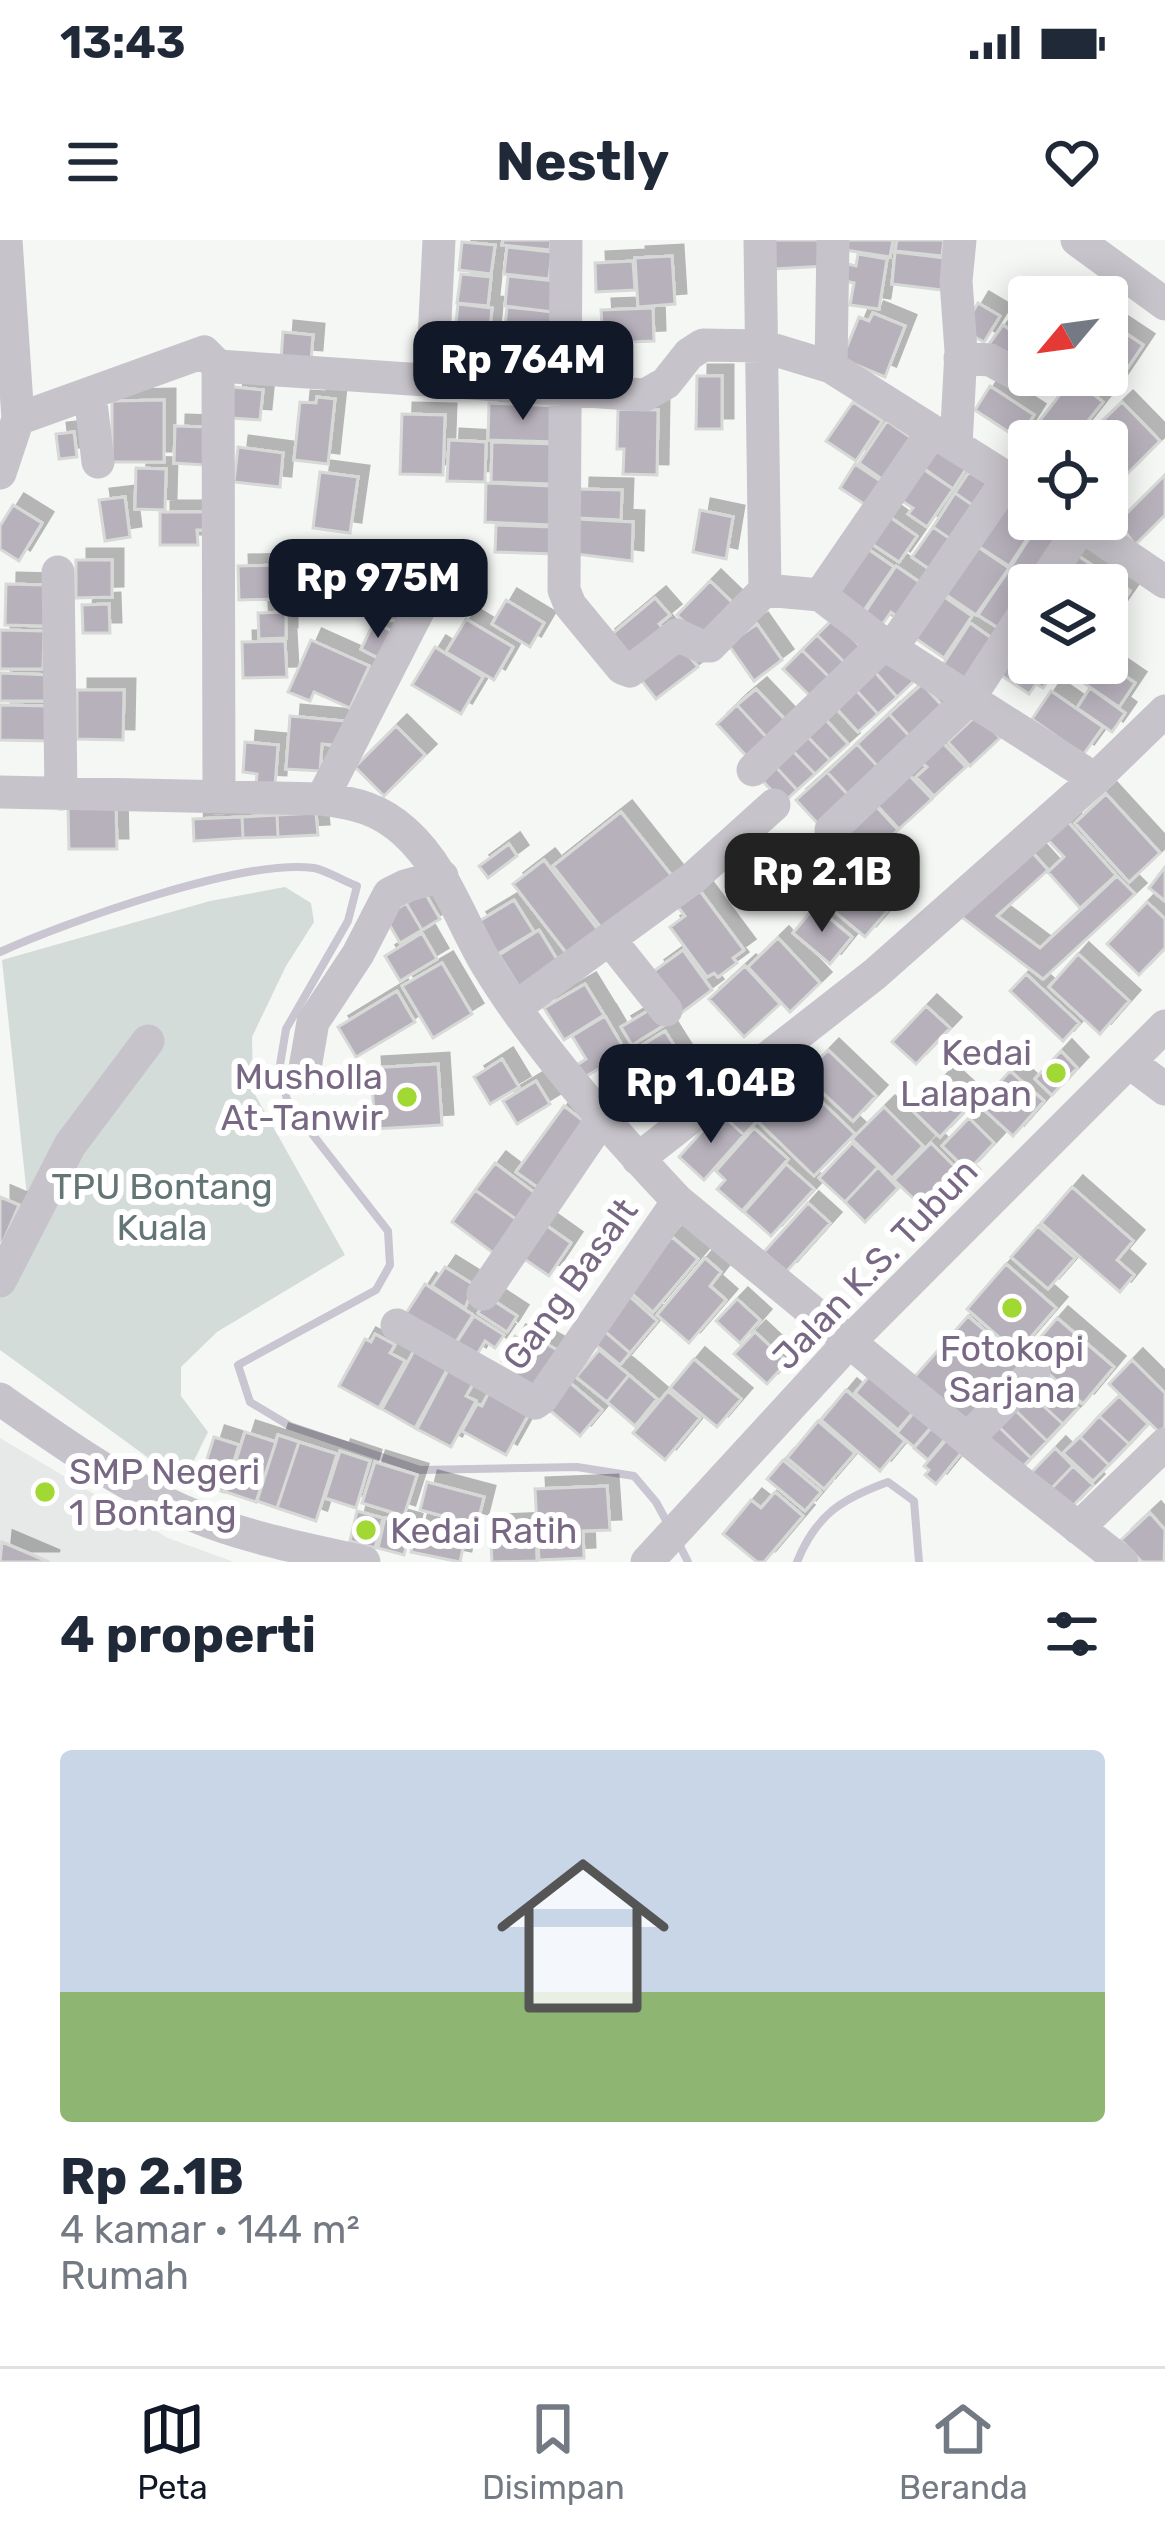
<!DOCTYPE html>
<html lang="id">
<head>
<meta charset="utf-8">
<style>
  body { margin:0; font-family:Rubik,sans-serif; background:#f6f6f7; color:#1f2937; height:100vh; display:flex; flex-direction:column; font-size:45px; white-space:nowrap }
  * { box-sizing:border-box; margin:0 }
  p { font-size:39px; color:#747a83 }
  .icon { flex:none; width:66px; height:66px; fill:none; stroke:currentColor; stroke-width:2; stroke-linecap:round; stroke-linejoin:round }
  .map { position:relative; height:1322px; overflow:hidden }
  .details { display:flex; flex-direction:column; background:#fff; flex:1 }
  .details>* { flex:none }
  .needle { width:78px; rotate:241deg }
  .buttons { position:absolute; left:1008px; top:36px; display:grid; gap:24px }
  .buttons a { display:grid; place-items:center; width:120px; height:120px; border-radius:12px; background:#fff; box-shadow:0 6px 30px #0003; font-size:60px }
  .price { position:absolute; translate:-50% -102px; padding:0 27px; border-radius:24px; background:#111827; color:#fff; font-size:39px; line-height:78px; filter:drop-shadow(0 3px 6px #0008) }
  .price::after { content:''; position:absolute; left:50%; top:72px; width:36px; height:27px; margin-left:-18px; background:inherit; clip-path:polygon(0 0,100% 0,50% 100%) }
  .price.on { background:#222; color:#fff }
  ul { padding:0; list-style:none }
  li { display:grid; align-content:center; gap:24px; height:636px; padding:0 60px }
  li span { display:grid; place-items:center; height:372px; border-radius:12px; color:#555 }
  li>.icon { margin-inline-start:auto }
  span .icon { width:216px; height:216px; fill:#fffc; stroke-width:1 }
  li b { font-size:51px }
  h2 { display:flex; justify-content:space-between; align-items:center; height:144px; padding:0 60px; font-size:51px }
  .status { display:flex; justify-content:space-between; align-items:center; height:84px; padding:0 60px; background:#fff; direction:ltr }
  .status svg { height:33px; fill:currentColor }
  header { display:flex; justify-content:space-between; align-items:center; height:156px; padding:0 60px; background:#fff; font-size:54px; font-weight:700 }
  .dock { display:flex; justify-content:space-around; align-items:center; height:168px; border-top:3px solid #e0e1e3; background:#fff; font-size:33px; color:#747a83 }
  .dock a { display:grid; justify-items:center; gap:6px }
  .dock .on { color:#111827 }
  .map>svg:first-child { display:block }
  .built { fill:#e7e8e8 }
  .green { fill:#d4dcda }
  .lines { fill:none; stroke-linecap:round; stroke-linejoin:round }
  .stream { stroke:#c9c5d1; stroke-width:8 }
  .building { fill:#b7b1bc; stroke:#d7d9d7; stroke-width:3; filter:url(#shadow) }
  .minor { stroke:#c7c3ca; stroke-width:33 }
  .poi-dot { fill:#a1d834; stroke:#fff; stroke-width:4.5 }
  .labels { text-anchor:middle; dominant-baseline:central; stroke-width:12; stroke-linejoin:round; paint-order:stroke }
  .poi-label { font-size:36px; fill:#786884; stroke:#fff; text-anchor:end }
  .park-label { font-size:36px; fill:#637675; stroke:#fff }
  .street-label { font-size:36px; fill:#786884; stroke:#fff }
</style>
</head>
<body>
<div class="status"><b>13:43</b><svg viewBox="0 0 49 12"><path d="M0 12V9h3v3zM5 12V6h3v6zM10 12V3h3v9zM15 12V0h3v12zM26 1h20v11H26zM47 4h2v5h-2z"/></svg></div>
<header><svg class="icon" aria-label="menu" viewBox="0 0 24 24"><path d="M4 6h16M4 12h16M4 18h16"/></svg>Nestly<svg class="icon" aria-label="heart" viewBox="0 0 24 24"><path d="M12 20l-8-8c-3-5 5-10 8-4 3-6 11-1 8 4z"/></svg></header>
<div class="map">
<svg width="1165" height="1322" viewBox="0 0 1165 1322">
  <defs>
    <filter id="shadow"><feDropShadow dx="11" dy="-11" stdDeviation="0" flood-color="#0004"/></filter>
  </defs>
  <rect width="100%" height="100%" fill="#f5f7f5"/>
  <path class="built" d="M0,1198L168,1298L234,1322H0Z"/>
  <path class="green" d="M285,647L311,663L314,682L286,726L252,797L253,851L345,1015L217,1092L181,1127V1156L208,1192L183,1243L0,1110V1021L27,956L2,720L210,661Z"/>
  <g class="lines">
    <path class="stream" d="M0,712C67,682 244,618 314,628C328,631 343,641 357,646L348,681L286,789L279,831L288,863L388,991L390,1025L376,1050L238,1125L250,1162L290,1186L420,1230L577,1227L634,1236L656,1262L668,1284
      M678,1302L688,1322
      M797,1322C816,1275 841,1259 888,1242L914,1261L919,1322"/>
  </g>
  <path class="building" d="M503,0H551L550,10L502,5Z
    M771,0H825L826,26L773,29Z
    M846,0H893L890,17L845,10Z
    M897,0H944L942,16L895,11Z
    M462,2L495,5L491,34L459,30Z
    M507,7L552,12L549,39L504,34Z
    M895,12L945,18L942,50L892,44Z
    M858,14L887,19L879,69L850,65L854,43L845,41L848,24L856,26Z
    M672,16L675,64L638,67L635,18Z
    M633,21L635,50L596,52L595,23Z
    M461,34L491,37L488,66L457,63Z
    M508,36L555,41L552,72L505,66Z
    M978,63L1000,76L984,102L962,90Z
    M458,64L492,68L488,106L454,102Z
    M507,67L555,72L551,102L504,96Z
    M653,68L654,101L603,103L601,70Z
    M873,73L905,86L885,137L842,119L859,77L869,81Z
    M1107,81L1143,105L1112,151L1090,135H1107Z
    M1003,85L1029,103V132L989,104Z
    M283,92L313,95L311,121L281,119Z
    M505,98L553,103L549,137L501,132Z
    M461,106L497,111L495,134L458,130Z
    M1034,135H1067L1056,151Z
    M697,136H722V189H696Z
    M1073,138L1103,162L1072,201H1029V229L1012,216Z
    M990,146L1034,175L1019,199L975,170Z
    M233,147L263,150L260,180L231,178Z
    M317,157L335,159L328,224L294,220L300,162L316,163Z
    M164,160V222H112V161Z
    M853,162L882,181L856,221L826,201Z
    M1122,162L1160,201L1124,237L1107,220V201L1085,198Z
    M489,163L559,166L558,202L488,200Z
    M618,169L658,170L657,235L623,234L624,209H617Z
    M402,174L445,175L443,235L400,234Z
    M887,181L917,202L889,244L859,223Z
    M175,186L205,187L204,225L174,223Z
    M74,192L77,217L59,219L56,194Z
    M449,200L486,202L485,242L447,241Z
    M492,202L555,204L554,244L491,242Z
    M931,206L966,229L953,249L919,225Z
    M238,207L283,213L280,247L234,242Z
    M914,223L953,249L927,287L908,274L913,268L893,255Z
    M855,224L888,246L873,270L840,248Z
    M136,228L166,229L165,270L135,269Z
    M320,232L358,237L350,293L313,288Z
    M969,232L996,249L981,271L955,253Z
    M1165,235V275L1135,305L1118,282Z
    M486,243L551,246L550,285L485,282Z
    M579,249L622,250L621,280L578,278Z
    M955,253L981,271L959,305L933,287Z
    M125,257L130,297L105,301L99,260Z
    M1009,259L1029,272V279H1040L1009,326L978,306Z
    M13,265L42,283L19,321L0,309V286Z
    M700,270L733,277L726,319L693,312Z
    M160,272H207V290H197L198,305H160Z
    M887,275L917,296L899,322L869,302Z
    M577,279L633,282L632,321L576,314Z
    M1041,280L1066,296L1034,344L1010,328Z
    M496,285L552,287V314L495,312Z
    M933,287L959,305L938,335L912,317Z
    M865,307L894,327L862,373L833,353Z
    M978,307L1009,328L976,375L942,352Z
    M1077,315L1106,335L1099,345H1056Z
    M76,320H112V357L76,358Z
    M281,325L282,359L239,360L238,326Z
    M896,326L925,346L902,380L891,372L881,386L864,374Z
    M372,331L419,334L405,381L369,379Z
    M1008,331L1029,345V352L1003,391L978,375Z
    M1106,335L1130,351L1107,384V345H1099Z
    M710,341L739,369L706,403L677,375Z
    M6,344L46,345V386L5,385Z
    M943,356L972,376L944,418L915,398Z
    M655,358L670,375L659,384L668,394L628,428L605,400Z
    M506,360L544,383L530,407L492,384Z
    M109,364L110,393H83L82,365Z
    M286,372V398L259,399L258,373Z
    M466,379L513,407L494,440L446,412Z
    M833,379L862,408L846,424L817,395Z
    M374,382L395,393L382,420L361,409Z
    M970,383L1000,404L972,446L942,426Z
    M757,384L782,420L754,441L728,404Z
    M0,390L44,391L43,429H0Z
    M817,395L846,424L831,439L802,410Z
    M311,400L369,426L350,468L314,452L310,461L288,452Z
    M285,401L287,437L243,438L242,402Z
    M679,404L698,427L656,459L638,436Z
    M435,407L483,437L461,474L412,445Z
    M1017,407L1029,416V423H1040L1053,432L1043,448L1036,444L1029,454L999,434Z
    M802,410L831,439L812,458L783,429Z
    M891,416L914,441L897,457L875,432Z
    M1065,423H1106L1135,443L1119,467L1062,428Z
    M875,432L897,457L878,474L856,450Z
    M0,433L53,435L52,461H0Z
    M922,444L945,469L913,500L889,474Z
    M1090,448L1125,473L1112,492L1077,468Z
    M756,449L789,484L770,501L737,465Z
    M77,450H124L123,500L77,499Z
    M856,450L878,474L858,492L836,468Z
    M1051,451L1103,487L1083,515L1032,479Z
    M0,465L49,466V501L0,500Z
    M737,465L770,501L750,520L717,484Z
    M889,474L913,500L880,529L857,504Z
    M978,474L1000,498L970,526L948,502Z
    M290,476L344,481L342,506L322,504L320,531L286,529Z
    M825,479L848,504L830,520L807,496Z
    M396,486L425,515L384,556L355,527Z
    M807,496L830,520L815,534L792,510Z
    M245,502L278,505L275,546L256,545L257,534L243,532Z
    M942,502L966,527L934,556L916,537L927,527L921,522Z
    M857,504L880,529L850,557L827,532Z
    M792,510L815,534L797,550L775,526Z
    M775,526L797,550L783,563L761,539Z
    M904,530L932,559L899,589L872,560Z
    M827,532L850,557L819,585L796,560Z
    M1106,554L1160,613L1129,642L1075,583Z
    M872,562L898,590L868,618L842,590Z
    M116,566L117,609H69L68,567Z
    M621,572L679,645L610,699L553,626Z
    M316,573L318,595L278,597L277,575Z
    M277,575L278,597L243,598L242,577Z
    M242,577L243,598L194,601L193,579Z
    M1068,582L1116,635L1080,668L1048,632L1064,617L1048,600Z
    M509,604L517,616L488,638L479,626Z
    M1031,611L1048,630L997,676L1040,708L1117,636L1135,654L1043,739L959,675Z
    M544,620L599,691L568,715L513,644Z
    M1165,627V661L1149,648Z
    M859,643L889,669L865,697L834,671Z
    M700,651L744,710L733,718L737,723L718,737L714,733L707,737L670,687L685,676L678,667Z
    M425,653L440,679L422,690L406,663Z
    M514,660L534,692L496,715L476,683Z
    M1147,662L1165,679V708L1139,735L1107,704Z
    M406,663L422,690L400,703L385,677Z
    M815,666L852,697L830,724L793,693Z
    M539,690L561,726L521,750L499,715Z
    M422,693L437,719L400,741L385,716Z
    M778,698L820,743L790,772L748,727Z
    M683,710L712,750L676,777L654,731Z
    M1078,714L1129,761L1100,794L1049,747Z
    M442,723L472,774L433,798L402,746Z
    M745,726L780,764L744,797L709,759Z
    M1026,734L1079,783L1063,801L1010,751Z
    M585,744L604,775L564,800L544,768Z
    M397,751L415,782L356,817L338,787Z
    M656,766L666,784L632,805L621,787Z
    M926,766L950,788L916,824L892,802Z
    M605,776L626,812L585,837L577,825L586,819L572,796Z
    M665,791L689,829L634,863L610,825Z
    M828,810L876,856L853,881L804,835Z
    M1061,811L1077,828L1052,855L1035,839Z
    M502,819L519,847L490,864L474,837Z
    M438,824L442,885L375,889L371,828Z
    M697,824L711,847L680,866L666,844Z
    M1010,831L1044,861L1013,896L979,865Z
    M945,836L973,862L940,897L912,870Z
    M797,838L855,894L814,936L744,868L764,847L776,859Z
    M536,841L550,864L517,884L503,861Z
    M730,859L756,882L744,895L719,872Z
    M564,866L590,886L543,951L516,932Z
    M884,867L923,906L892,938L852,899Z
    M719,872L744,895L704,940L679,917Z
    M969,878L994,903L968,931L942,906Z
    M754,888L788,919L742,971L717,949L725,940L716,931Z
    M852,903L878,927L845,962L819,938Z
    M931,903L969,941L933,977L894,940Z
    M495,923L539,956L520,982L475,950Z
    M786,924L814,949L771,996L744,972Z
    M878,927L898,948L865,982L845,962Z
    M1072,947L1133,1001L1117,1020L1134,1035L1120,1052L1041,983Z
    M475,950L520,982L496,1015L452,982Z
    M0,957L19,965L3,1002L0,1001Z
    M808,963L830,983L786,1032L764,1012Z
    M540,981L571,1003L549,1036L517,1014Z
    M1038,986L1075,1018L1048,1049L1011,1017Z
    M672,997L698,1019L653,1072L627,1049Z
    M705,1018L721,1032L710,1046L726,1060L689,1103L657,1075Z
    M1006,1024L1056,1068L1017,1113L967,1069Z
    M445,1027L474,1045L465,1068L432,1046Z
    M425,1044L473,1075L451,1110L403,1078Z
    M629,1056L657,1081L630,1113L602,1089Z
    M488,1057L517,1076L507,1092L478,1073Z
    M737,1059L760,1080L740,1103L716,1081Z
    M474,1076L504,1095L495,1108L485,1101L475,1118L455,1105Z
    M968,1076L1024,1125L966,1191L910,1142Z
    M1057,1078L1114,1127L1083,1164L1026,1114Z
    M602,1089L630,1113L620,1125L591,1101Z
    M755,1092L787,1122L767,1144L734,1114Z
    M375,1094L395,1105L390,1113L405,1121L379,1168L339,1146L365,1099L371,1102Z
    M515,1096L532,1106L536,1098L559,1111L537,1152L514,1139L518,1130L502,1121Z
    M415,1109L448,1128L415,1188L382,1169Z
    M599,1110L629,1135L607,1162L576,1137Z
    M694,1119L741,1159L717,1187L670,1148Z
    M1132,1120L1165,1153V1187L1159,1192L1109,1144Z
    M449,1128L474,1142L466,1156L476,1161L451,1207L417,1189Z
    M871,1134L915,1170L898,1190L855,1153Z
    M1041,1134L1078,1168L1063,1184L1026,1150Z
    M629,1135L657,1159L635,1186L607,1162Z
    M568,1141L602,1170L580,1196L546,1167Z
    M491,1148L531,1170L506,1215L462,1191L477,1164L482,1166Z
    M846,1150L905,1201L880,1231L821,1180Z
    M1026,1150L1063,1184L1047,1201L1011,1166Z
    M668,1151L700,1178L665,1220L633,1193Z
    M1119,1156L1148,1184L1129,1204L1099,1176Z
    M1011,1166L1047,1201L1031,1218L995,1183Z
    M915,1171L932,1186L914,1207L897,1193Z
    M1099,1176L1129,1204L1109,1225L1080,1197Z
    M818,1181L855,1213L824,1249L787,1218Z
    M995,1183L1031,1218L1015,1235L978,1200Z
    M932,1187L946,1198L928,1220L914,1208Z
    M245,1192L276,1202L256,1262L226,1252Z
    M278,1195L299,1202L277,1268L257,1261Z
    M214,1197L239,1205L224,1252L199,1244Z
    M1080,1197L1109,1225L1093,1241L1063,1213Z
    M947,1199L962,1212L936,1244L925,1235L929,1230L924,1226Z
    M299,1202L337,1214L316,1281L277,1268Z
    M1055,1208L1073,1226L1049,1251L1031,1233Z
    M340,1211L370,1221L356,1268L325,1258Z
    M783,1220L821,1252L805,1271L767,1239Z
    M375,1222L417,1235L404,1276L362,1263Z
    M1073,1226L1093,1245L1069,1270L1049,1251Z
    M427,1242L484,1257L477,1285L420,1270Z
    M607,1246L610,1290L583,1291L584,1318L539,1320L535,1249Z
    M775,1252L803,1276L764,1322H757L723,1294L751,1260L761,1268Z
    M357,1271L383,1278L375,1308L350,1301Z
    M1150,1273L1165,1290L1164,1322H1142L1121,1300Z
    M385,1278L411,1285L404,1315L378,1308Z
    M418,1282L466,1293L460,1322L411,1312Z
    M536,1284L537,1321L492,1322L490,1286Z
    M2,1302L49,1322H0Z"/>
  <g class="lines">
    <path class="minor" d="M566,0L564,350L570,365L622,428L630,431L677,395L701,406H710L765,350
      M760,0L765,350
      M1077,0L1165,64
      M960,118L990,120L1024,138
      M218,126L219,559
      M831,127L833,0
      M432,140L439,0
      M90,154L98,222
      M18,179L204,112L218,126L645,155L666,143L689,114L703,105L762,106L831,127L1029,252
      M956,205L961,111L956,41L960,0
      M0,233L18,179L6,0
      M1072,279L1165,342
      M58,332L61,554
      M1042,345L1082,285
      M765,350L820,355L884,404L1095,539
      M820,355L932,192
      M891,409L1008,239
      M753,530L884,404
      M0,552L322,559C355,563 380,569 405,592C445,628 460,680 487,725C536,806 613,892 678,961L1005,1230L1122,1322
      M322,559L436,336
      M831,590L968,460L1029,366
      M611,701L666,770
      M516,767L693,638L774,565
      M1129,822L1165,849
      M305,828L313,782L358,714L389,654L405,646L442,636
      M638,919L875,734L1095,539L1165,471
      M0,1041L70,905L148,801
      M483,1054L604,876
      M397,1085L535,1163L542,1158L678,961
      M0,1159C61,1202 123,1246 192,1275C247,1298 306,1309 364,1322
      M967,1199L1034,1132
      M1078,1288L1165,1204
      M647,1322L851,1100L1165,786"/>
  </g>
  <g class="poi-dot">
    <circle cx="1056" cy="833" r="12"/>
    <circle cx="407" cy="857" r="12"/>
    <circle cx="1012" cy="1068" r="12"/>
    <circle cx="45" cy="1252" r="12"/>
    <circle cx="366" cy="1290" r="12"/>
  </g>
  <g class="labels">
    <g class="poi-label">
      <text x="1032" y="812">Kedai<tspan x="1032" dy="41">Lalapan</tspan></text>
      <text x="383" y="836">Musholla<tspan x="383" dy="41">At-Tanwir</tspan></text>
      <text x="1012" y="1108" text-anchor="middle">Fotokopi<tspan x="1012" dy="41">Sarjana</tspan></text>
      <text x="69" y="1231" text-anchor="start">SMP Negeri<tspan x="69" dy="41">1 Bontang</tspan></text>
      <text x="390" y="1290" text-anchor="start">Kedai Ratih</text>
    </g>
    <g class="park-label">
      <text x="162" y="946">TPU Bontang<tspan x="162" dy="41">Kuala</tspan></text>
    </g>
    <g class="street-label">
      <text transform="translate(875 1024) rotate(-46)">Jalan K.S. Tubun</text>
      <text transform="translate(570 1044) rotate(-54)">Gang Basalt</text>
    </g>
  </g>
</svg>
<div class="buttons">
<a><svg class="needle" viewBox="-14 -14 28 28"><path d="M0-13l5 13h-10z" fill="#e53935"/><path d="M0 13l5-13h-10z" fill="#747a83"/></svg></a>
<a><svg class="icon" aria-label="locate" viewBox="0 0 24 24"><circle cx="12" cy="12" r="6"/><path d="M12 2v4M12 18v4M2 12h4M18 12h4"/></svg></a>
<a><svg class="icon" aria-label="layers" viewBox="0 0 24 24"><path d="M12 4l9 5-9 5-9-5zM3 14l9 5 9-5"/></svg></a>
</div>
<b class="price" style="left:523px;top:183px">Rp 764M</b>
<b class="price" style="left:378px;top:401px">Rp 975M</b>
<b class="price on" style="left:822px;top:695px">Rp 2.1B</b>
<b class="price" style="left:711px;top:906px">Rp 1.04B</b>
</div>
<section class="details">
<h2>4 properti<svg class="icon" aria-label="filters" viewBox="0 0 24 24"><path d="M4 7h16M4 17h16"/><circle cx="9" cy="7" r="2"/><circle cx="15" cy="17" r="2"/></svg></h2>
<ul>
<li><span style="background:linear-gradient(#c9d6e8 65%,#8fb573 0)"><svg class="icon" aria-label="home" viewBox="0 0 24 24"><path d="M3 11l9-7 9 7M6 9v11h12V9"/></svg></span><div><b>Rp 2.1B</b><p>4 kamar · 144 m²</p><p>Rumah</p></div></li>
</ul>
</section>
<nav class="dock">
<a class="on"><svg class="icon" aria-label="map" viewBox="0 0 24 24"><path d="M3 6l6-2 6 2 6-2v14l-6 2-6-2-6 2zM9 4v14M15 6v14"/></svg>Peta</a>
<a><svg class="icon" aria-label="saved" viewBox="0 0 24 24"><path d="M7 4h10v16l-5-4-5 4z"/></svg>Disimpan</a>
<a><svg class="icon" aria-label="home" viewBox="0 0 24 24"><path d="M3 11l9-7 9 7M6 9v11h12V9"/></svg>Beranda</a>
</nav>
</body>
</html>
